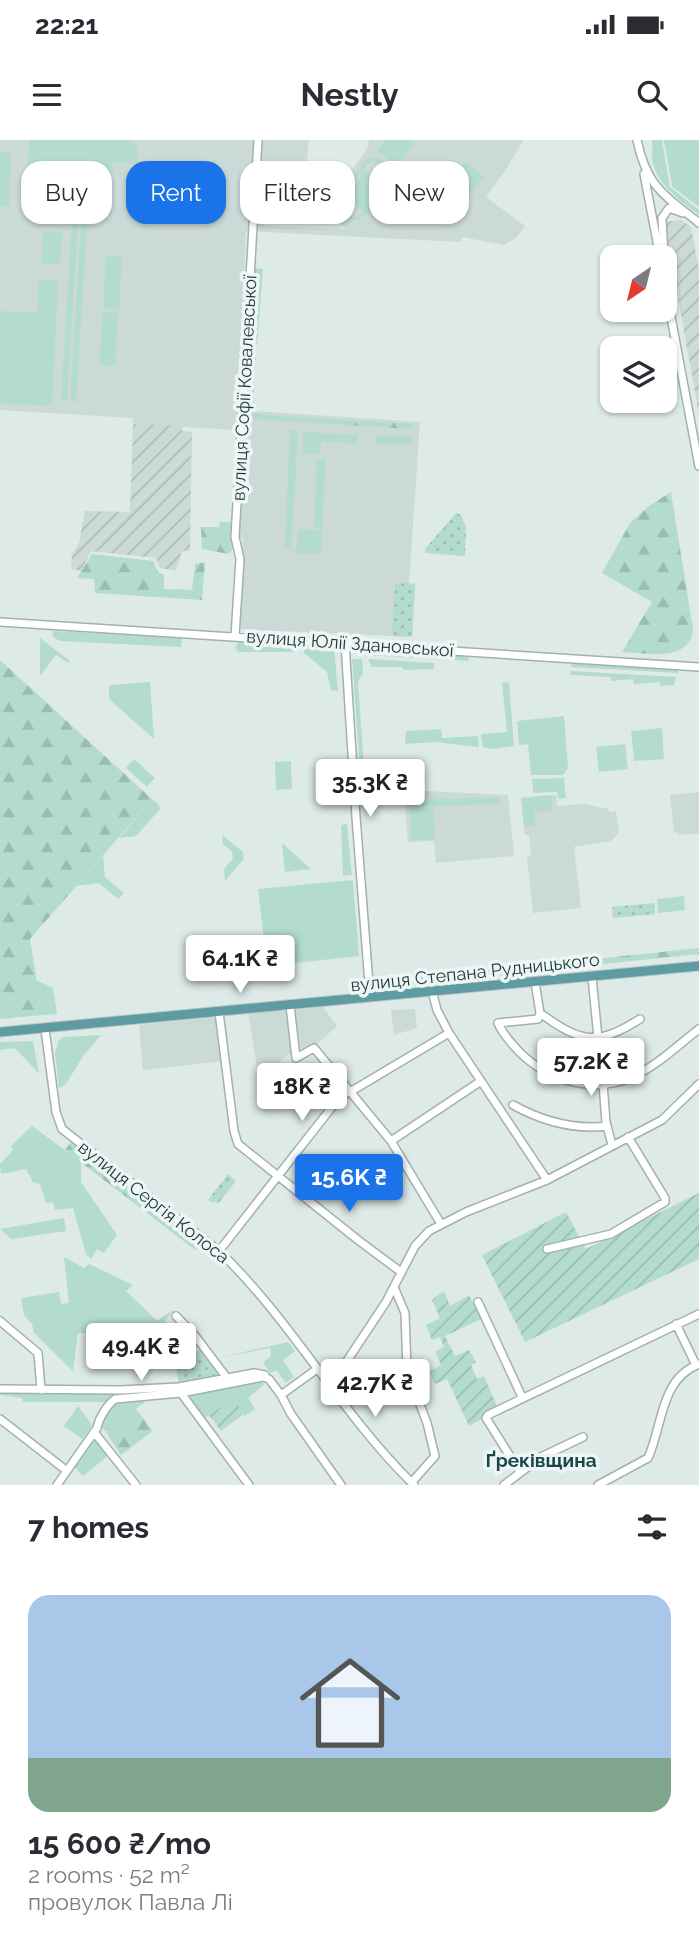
<!DOCTYPE html>
<html lang="en">
<head>
<meta charset="utf-8">
<style>
  body { margin:0; font-family:Raleway,sans-serif; background:#f7f7f7; color:#2b2b33; height:100vh; display:flex; flex-direction:column; font-size:26px; white-space:nowrap }
  * { box-sizing:border-box; margin:0 }
  p { font-size:23px; color:#7c7c81 }
  .icon { flex:none; width:38px; height:38px; fill:none; stroke:currentColor; stroke-width:2; stroke-linecap:round; stroke-linejoin:round }
  .map { position:relative; height:1345px; overflow:hidden }
  .side { display:flex; flex-direction:column; background:#fff; flex:1 }
  .side>* { flex:none }
  .top-card { position:absolute; left:21px; top:21px; width:658px; height:63px; display:flex; gap:14px }
  .needle { width:46px; rotate:215deg }
  .tools { position:absolute; left:600px; top:105px; display:grid; gap:14px }
  .tools a { display:grid; place-items:center; width:77px; height:77px; border-radius:14px; background:#fff; box-shadow:0 2px 5px #0004; font-size:35px }
  .price { position:absolute; translate:-50% -60px; padding:0 16px; border-radius:7px; background:#fff; color:#222; font-size:23px; line-height:46px; filter:drop-shadow(0 2px 4px #0008) }
  .price::after { content:''; position:absolute; left:50%; top:42px; width:21px; height:16px; margin-left:-10px; background:inherit; clip-path:polygon(0 0,100% 0,50% 100%) }
  .price.selected { background:#1a73e8; color:#fff }
  ul { padding:0; list-style:none }
  li { display:grid; align-content:center; gap:14px; height:371px; padding:0 28px }
  li+li { border-top:2px solid #e1e1e2 }
  li span { display:grid; place-items:center; height:217px; border-radius:21px; color:#555 }
  li>.icon { margin-inline-start:auto }
  span .icon { width:126px; height:126px; fill:#fffc; stroke-width:1 }
  li b { font-size:30px }
  h2 { display:flex; justify-content:space-between; align-items:center; height:84px; padding:0 28px; font-size:30px }
  .pill { padding:0 24px; border-radius:21px; background:#fff; box-shadow:0 2px 5px #0004; font-size:24px; line-height:63px }
  .pill.selected { background:#1a73e8; color:#fff }
  .status { display:flex; justify-content:space-between; align-items:center; height:49px; padding:0 35px; background:#fff; direction:ltr }
  .status svg { height:19px; fill:currentColor }
  header { display:flex; justify-content:space-between; align-items:center; height:91px; padding:0 28px; background:#fff; font-size:32px; font-weight:700 }
  .map>svg:first-child { display:block }
  .built { fill:#cbd9d7 }
  .industrial { fill:url(#industrial-furrows) }
  .grass { fill:#b4dccc; fill-rule:evenodd }
  .forest { fill:url(#forest-firs) }
  .park { fill:url(#park-dots) }
  .garden { fill:url(#garden-furrows) }
  .lines { fill:none; stroke-linecap:round; stroke-linejoin:round }
  .minor-casing { stroke:#a0b1b0; stroke-width:10 }
  .major-casing { stroke:#c0c7c8; stroke-width:11 }
  .minor { stroke:#fff; stroke-width:7 }
  .major { stroke:#5f9ca1; stroke-width:9 }
  .labels { text-anchor:middle; dominant-baseline:central; stroke-width:7; stroke-linejoin:round; paint-order:stroke }
  .street-label { font-size:18px; fill:#1e3739; stroke:#edf6f5 }
  .neighbourhood-label { font-size:19px; font-weight:bold; fill:#1a474b; stroke:#edf6f5 }
</style>
</head>
<body>
<div class="status"><b>22:21</b><svg viewBox="0 0 49 12"><path d="M0 12V9h3v3zM5 12V6h3v6zM10 12V3h3v9zM15 12V0h3v12zM26 1h20v11H26zM47 4h2v5h-2z"/></svg></div>
<header><svg class="icon" aria-label="menu" viewBox="0 0 24 24"><path d="M4 6h16M4 12h16M4 18h16"/></svg>Nestly<svg class="icon" aria-label="search" viewBox="0 0 24 24"><circle cx="10" cy="10" r="6"/><path d="M15 15l6 6"/></svg></header>
<div class="map">
<svg width="699" height="1345" viewBox="0 0 699 1345">
  <defs>
    <pattern id="industrial-furrows" width="10" height="10" patternUnits="userSpaceOnUse" patternTransform="scale(1.75)"><rect width="10" height="10" fill="#cbd9d7"/><path d="M-1 1l2-2M0 10L10 0M9 11l2-2" fill="none" stroke="#aebbb9"/></pattern>
    <pattern id="forest-firs" width="22" height="20" patternUnits="userSpaceOnUse" patternTransform="scale(1.75)"><rect width="22" height="20" fill="#b4dccc"/><path d="M5 1l3.5 6h-7zM16 11l3.5 6h-7z" fill="#9abdb0"/></pattern>
    <pattern id="park-dots" width="8" height="8" patternUnits="userSpaceOnUse" patternTransform="scale(1.75)"><rect width="8" height="8" fill="#b4dccc"/><path d="M2 2h.1M6 6h.1" fill="none" stroke="#9abdb0" stroke-width="1.8" stroke-linecap="round"/></pattern>
    <pattern id="garden-furrows" width="10" height="10" patternUnits="userSpaceOnUse" patternTransform="scale(1.75)"><rect width="10" height="10" fill="#b4dccc"/><path d="M-1 1l2-2M0 10L10 0M9 11l2-2" fill="none" stroke="#9abdb0"/></pattern>
  </defs>
  <rect width="100%" height="100%" fill="#ddeae8"/>
  <path class="built" d="M0,0H309L303,57L266,56L265,86L346,89L336,80L332,63L334,56L367,9L369,0H523L507,28L486,57L525,86L517,97L504,105L462,97L460,102L246,91L238,270L420,282L409,443L415,444L412,497L239,489L243,398L231,397L236,290L133,284V278L0,270Z
    M404,650L508,655L514,716L436,723L434,701L408,702Z
    M699,652V693L679,695L678,692L674,693L670,655Z
    M556,655L557,666L585,664L608,669L610,672L616,671L619,693L611,701L574,707L581,768L533,773L527,716L531,715L529,695H525L521,658Z
    M323,867L337,886L316,905L298,914H289L259,939L248,873Z
    M415,869L417,888L394,895L391,870Z
    M218,877L224,921L143,930L139,885Z"/>
  <path class="industrial" d="M681,80L691,87L699,130V274L664,82Z
    M133,284L182,286V291L192,292L190,411H182L176,431L160,428L156,418L91,411L81,431L71,429L72,414L79,403L85,371L130,372Z"/>
  <path class="grass" d="M30,0H132L137,6V23L113,22L111,57L74,55L73,72H65L27,34Z
    M384,0H411L415,3L398,25L378,12Z
    M652,0H662L670,47L699,70V75C681,61 659,47 653,23C651,16 653,8 652,0Z
    M664,0H699V67L672,46Z
    M0,11L11,12L9,66H0Z
    M369,19C381,17 389,22 391,34L396,28L400,31L369,76L366,74L359,80H349L339,70L341,56L364,22ZM371,22L382,24L387,30V38L383,43L365,30L345,59L364,72L357,77C322,77 359,36 367,24Z
    M464,22L484,36L450,83L422,80Z
    M153,31H166L164,59H161L159,84L139,83V57Z
    M72,83H78L67,261H61Z
    M81,84H87L76,262L70,261Z
    M43,91L62,92L60,124L41,123Z
    M106,115L122,116L119,169L103,168Z
    M254,128L263,129L257,205L250,204Z
    M39,140L58,141L52,266L0,263V171L37,173Z
    M103,172L118,173L115,226L99,225Z
    M250,212H256L253,271H248V278Z
    M290,290L298,291L291,411L285,407Z
    M303,292L358,295L357,304L321,301L320,314L303,313Z
    M376,295L411,296V305L376,304Z
    M317,319L326,320L322,388L314,387Z
    M299,389L322,390L321,414L296,413Z
    M53,491L182,498L181,507L60,501L53,497Z
    M40,498L70,521L68,523L56,515L40,536Z
    M240,501L292,504L294,512H238L235,507Z
    M304,504L334,508L338,551L331,550L327,532L304,513Z
    M369,506L468,515L469,521L370,515Z
    M352,519H362L363,533L358,542L365,643H361Z
    M368,519L434,523V529L403,530V527H372Z
    M571,521L661,526V529H668L669,527H678V533L571,527Z
    M570,531L676,537L674,545L660,546V542L634,544L633,539L611,541L610,537L571,535Z
    M150,542L154,599L109,559V545Z
    M509,542L514,606L493,609L483,607L481,594L507,592L502,543Z
    M564,576L568,628L563,635H531L528,604L519,605L517,581Z
    M662,588L664,619L634,621L631,591Z
    M441,589L442,598L478,596L479,607L435,602L405,604L406,591Z
    M625,604L628,629L599,632L596,607Z
    M134,619L155,638L147,647L126,628Z
    M291,621L292,649L276,650L275,622Z
    M564,638L566,658L559,659L557,652L533,653L532,639Z
    M551,655L553,671L534,672L535,685L524,686L521,658Z
    M500,657L501,664L411,667V660Z
    M152,659L159,665L160,669L136,696L119,698Z
    M433,667L435,699L411,700L410,668Z
    M347,684L352,735L343,736L341,685Z
    M222,695L243,712L244,719L225,741L224,729L233,718L232,712L223,704Z
    M282,703L311,729L285,732Z
    M103,716L105,737L124,753L118,759L99,743L76,746Z
    M353,740L359,816L267,826L258,749Z
    M684,756L685,770L658,773L657,759Z
    M36,840L53,848L57,874L42,875Z
    M101,895L83,916L66,944L59,948L55,912L59,900L64,897Z
    M33,901L39,934L15,908L0,910V902Z
    M32,986L81,1022V1042L117,1095L104,1113L97,1109L91,1119L86,1114L73,1068L55,1070L53,1062L46,1063L40,1044L33,1042L26,1029L1,1034L0,1024L13,1010L11,1006Z
    M64,1078L66,1091L11,1099L0,1089Z
    M64,1117L84,1128L89,1124L133,1145L126,1151L157,1181L174,1169L145,1210L120,1193H78L73,1231L34,1193L32,1184L24,1175L21,1158L59,1152L61,1164L69,1163Z
    M288,1202L295,1211L283,1220L294,1237L286,1243L276,1230L271,1233L263,1223L271,1216L270,1208L218,1218Z
    M261,1240L264,1245L248,1258L255,1269L245,1276L233,1259L205,1278L190,1259L191,1255Z
    M62,1251L114,1255L106,1262H23L22,1258L0,1255V1252L54,1254Z
    M180,1254L183,1257L181,1259L179,1257L149,1259L106,1292L101,1286L114,1262Z
    M78,1266L92,1285L82,1299L64,1286Z
    M96,1299L109,1315L83,1336L74,1326Z"/>
  <path class="forest" d="M250,274L413,284L412,289L249,279Z
    M671,352L693,489C691,523 645,513 622,512L652,462L602,433L630,383L649,366Z
    M220,382H231L232,410L229,414L202,409L201,387H219Z
    M92,414L153,421L158,432L164,435V449L192,450L195,424L205,422L202,460L95,453L94,439L77,438Z
    M0,520L152,659L30,799L42,875L0,879Z
    M699,808V814L382,847L380,837H385L386,841Z
    M71,1002L160,1070L174,1083L178,1084L201,1102L195,1110L65,1010Z
    M136,1269L153,1291L121,1315L106,1292Z"/>
  <path class="park" d="M456,373L461,375L466,387L465,416L425,413V409Z
    M395,443L415,444L412,497L392,496Z
    M654,763L655,774L613,778L612,767Z
    M228,1034L236,1041L218,1064L214,1061L212,1063L208,1060Z
    M200,1210L219,1235L179,1242L176,1230Z"/>
  <path class="garden" d="M699,1053V1119L525,1202L482,1115L566,1072L586,1109Z
    M444,1151L450,1166L469,1155L481,1179L445,1196L455,1216L469,1210L476,1222L471,1225L477,1239L484,1236L497,1266L482,1274V1279L469,1286L447,1239L435,1244L430,1232L441,1225L435,1212L444,1207L440,1197L432,1200L426,1185L440,1178L432,1160Z
    M405,1234L412,1251L395,1258L389,1249L384,1252L380,1247L374,1252L369,1246L380,1238L384,1244Z
    M233,1259L244,1274L221,1291L209,1275Z"/>
  <g class="lines">
    <g class="minor-casing">
      <path id="minor" d="M637,0C647,47 663,54 699,83
        M644,34L660,117
        M664,117L662,78L669,68L683,73
        M665,125L667,148
        M665,145L699,326
        M0,482L699,527
        M235,496L240,419L235,397L258,0
        M345,503L356,677L370,857
        M592,837L598,898
        M535,842L540,873C581,903 597,906 640,879
        M432,851L437,870L449,893L547,1040
        M290,865L296,918L314,908L391,1001L441,1084
        M219,872L234,991L238,1004L358,1100L401,1132
        M540,873L538,879L498,883C501,891 507,898 513,905C542,939 592,956 634,936C658,925 678,905 699,889
        M45,889L56,972L62,989L219,1111C293,1182 341,1274 414,1345
        M603,944L606,982L612,1005
        M350,952L449,893
        M513,965C542,981 573,990 607,986
        M391,1001L481,941
        M547,1109L611,1094L665,1062V1058L628,997
        M219,1111L332,967L349,950
        M394,1147L405,1173L407,1230L427,1283L435,1316L412,1342
        M478,1162L522,1257
        M176,1176L196,1197L227,1238
        M0,1181L38,1213L41,1250
        M676,1184L696,1225
        M329,1245L335,1239L386,1162L415,1106L429,1091L466,1072L547,1040L662,980L699,944
        M0,1249L120,1250L179,1247L254,1233L265,1235
        M181,1253L249,1345
        M281,1255L317,1229
        M0,1279L67,1331
        M94,1292L136,1345
        M520,1332L486,1278L488,1275L699,1174
        M57,1345L97,1288C99,1278 107,1265 115,1259L181,1253L263,1237L269,1239L281,1255L291,1274L341,1345
        M504,1345L541,1317L583,1297
        M598,1345L648,1318C663,1285 660,1239 699,1224"/>
    </g>
    <g class="major-casing">
      <path id="major" d="M0,892L699,826"/>
    </g>
    <use href="#minor" class="minor"/>
    <use href="#major" class="major"/>
  </g>
  <g class="labels">
    <g class="street-label">
      <text transform="translate(244 248) rotate(-87)">вулиця Софії Ковалевської</text>
      <text transform="translate(350 503) rotate(4)">вулиця Юлії Здановської</text>
      <text transform="translate(475 832) rotate(-6)">вулиця Степана Рудницького</text>
      <text transform="translate(154 1062) rotate(38)">вулиця Сергія Колоса</text>
    </g>
    <g class="neighbourhood-label">
      <text x="541" y="1320">Ґреківщина</text>
    </g>
  </g>
</svg>
<div class="tools">
<a><svg class="needle" viewBox="-14 -14 28 28"><path d="M0-13l5 13h-10z" fill="#e53935"/><path d="M0 13l5-13h-10z" fill="#7c7c81"/></svg></a>
<a><svg class="icon" aria-label="layers" viewBox="0 0 24 24"><path d="M12 4l9 5-9 5-9-5zM3 14l9 5 9-5"/></svg></a>
</div>
<b class="price" style="left:370px;top:679px">35.3K ₴</b>
<b class="price" style="left:240px;top:855px">64.1K ₴</b>
<b class="price" style="left:591px;top:958px">57.2K ₴</b>
<b class="price" style="left:302px;top:983px">18K ₴</b>
<b class="price selected" style="left:349px;top:1074px">15.6K ₴</b>
<b class="price" style="left:141px;top:1243px">49.4K ₴</b>
<b class="price" style="left:375px;top:1279px">42.7K ₴</b>
<div class="top-card">
<a class="pill">Buy</a>
<a class="pill selected">Rent</a>
<a class="pill">Filters</a>
<a class="pill">New</a>
</div>
</div>
<section class="side">
<h2>7 homes<svg class="icon" aria-label="filters" viewBox="0 0 24 24"><path d="M4 7h16M4 17h16"/><circle cx="9" cy="7" r="2"/><circle cx="15" cy="17" r="2"/></svg></h2>
<ul>
<li><span style="background:linear-gradient(#a9c7e8 75%,#7fa58c 0)"><svg class="icon" aria-label="home" viewBox="0 0 24 24"><path d="M3 11l9-7 9 7M6 9v11h12V9"/></svg></span><div><b>15 600 ₴/mo</b><p>2 rooms · 52 m²</p><p>провулок Павла Лі</p></div></li>
</ul>
</section>
</body>
</html>
